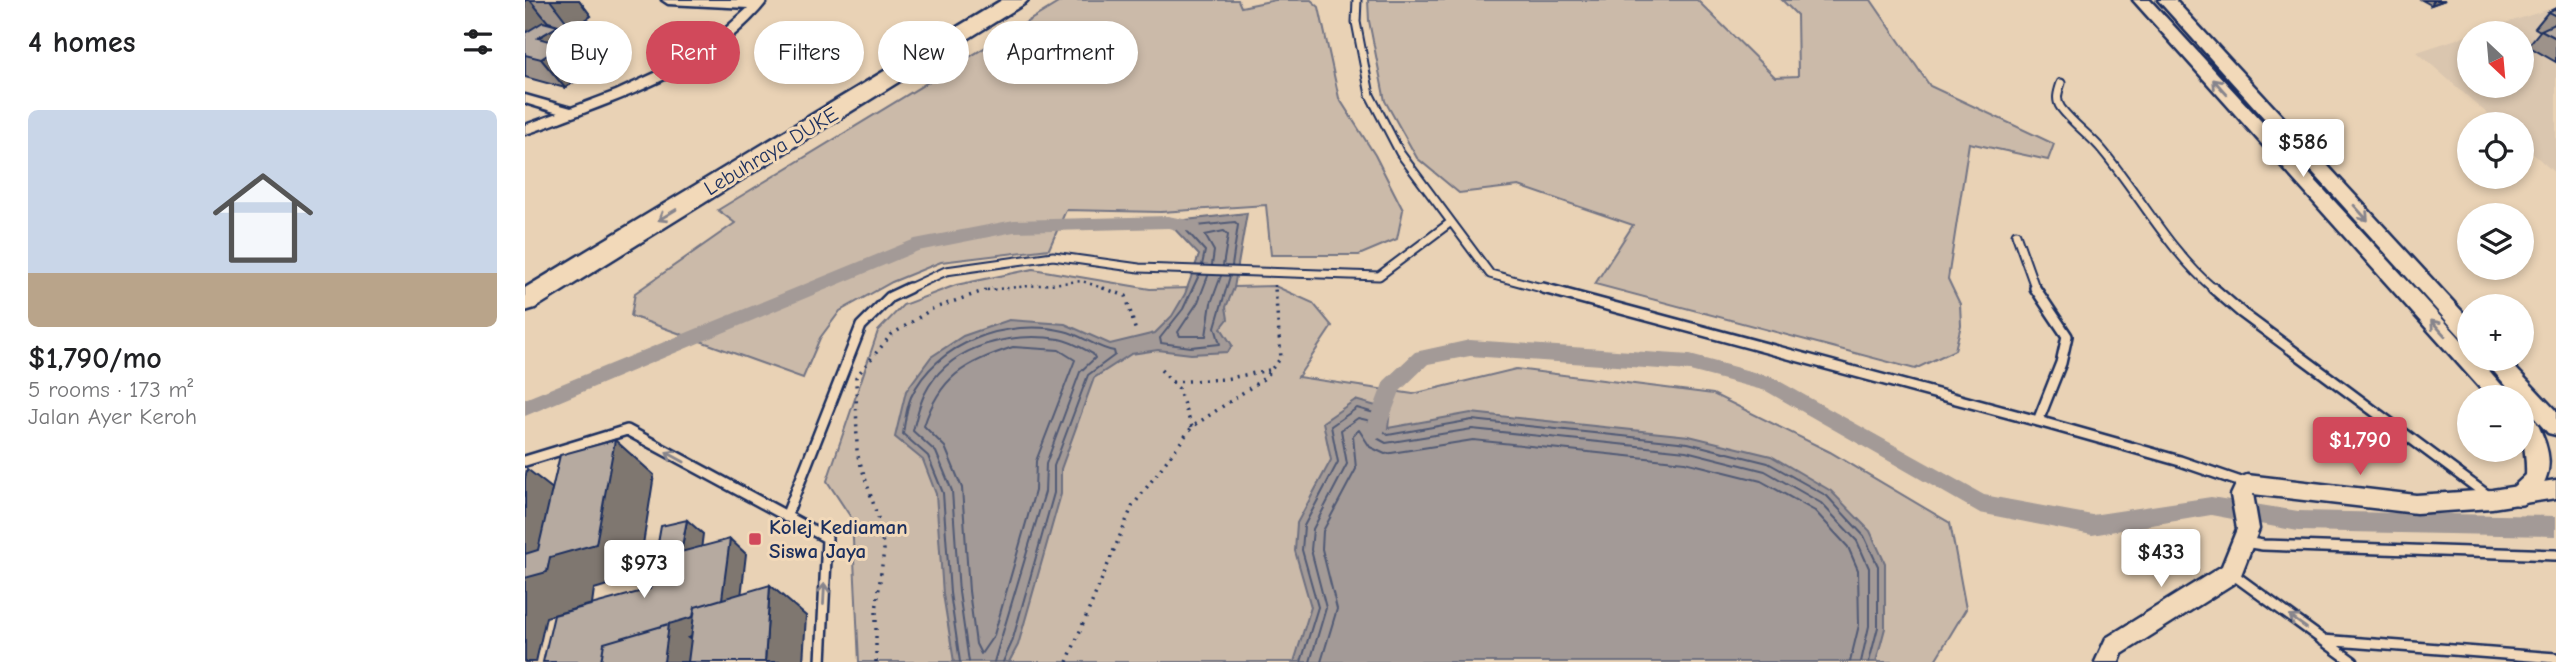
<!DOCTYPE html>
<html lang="en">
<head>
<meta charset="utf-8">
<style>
  body { margin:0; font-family:"Comic Neue",sans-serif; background:#f6f6f6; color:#202124; height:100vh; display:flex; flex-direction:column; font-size:26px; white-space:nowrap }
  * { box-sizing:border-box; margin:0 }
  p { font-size:23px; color:#757577 }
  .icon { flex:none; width:38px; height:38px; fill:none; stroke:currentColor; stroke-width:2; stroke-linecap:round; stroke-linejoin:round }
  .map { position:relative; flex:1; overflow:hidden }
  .side { display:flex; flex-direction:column; background:#fff; width:525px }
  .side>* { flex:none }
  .top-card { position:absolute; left:21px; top:21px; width:665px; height:63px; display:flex; gap:14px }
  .needle { width:46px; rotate:154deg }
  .fabs { position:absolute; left:1932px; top:21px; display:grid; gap:14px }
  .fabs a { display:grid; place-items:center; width:77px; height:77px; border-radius:50%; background:#fff; box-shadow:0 4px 10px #0003; font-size:35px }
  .price { position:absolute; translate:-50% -60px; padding:0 16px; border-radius:7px; background:#fff; color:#222; font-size:23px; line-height:46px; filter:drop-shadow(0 2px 4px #0008) }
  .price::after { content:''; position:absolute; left:50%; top:42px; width:21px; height:16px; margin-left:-10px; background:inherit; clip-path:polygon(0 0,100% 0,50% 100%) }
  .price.on { background:#d1495b; color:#fff }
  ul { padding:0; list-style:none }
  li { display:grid; align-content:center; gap:14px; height:371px; padding:0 28px }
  li span { display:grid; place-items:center; height:217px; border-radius:10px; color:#555 }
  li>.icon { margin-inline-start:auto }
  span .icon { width:126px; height:126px; fill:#fffc; stroke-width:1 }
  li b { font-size:30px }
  h2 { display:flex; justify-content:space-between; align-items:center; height:84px; padding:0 28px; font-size:30px }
  .chip { padding:0 24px; border-radius:32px; background:#fff; box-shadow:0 4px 10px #0003; font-size:24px; line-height:63px }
  .chip.on { background:#d1495b; color:#fff }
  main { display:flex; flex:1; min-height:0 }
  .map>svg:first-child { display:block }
  .built { fill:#dac6af }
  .green { fill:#cbbaa9; stroke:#737484; stroke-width:2 }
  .water { fill:#a39a97; stroke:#6d6f80; stroke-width:2 }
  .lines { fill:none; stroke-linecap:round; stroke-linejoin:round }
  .shore { stroke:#515a75; stroke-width:2 }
  .canal { fill:#a39a97; fill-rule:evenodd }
  .service-far1-casing { stroke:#1b2f5e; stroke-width:11 }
  .service-casing { stroke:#1b2f5e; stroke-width:14 }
  .minor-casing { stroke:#1b2f5e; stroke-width:5 }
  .tertiary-casing { stroke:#1b2f5e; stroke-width:5 }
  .secondary-casing { stroke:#1b2f5e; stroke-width:5 }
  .motorway-casing { stroke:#1b2f5e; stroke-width:5 }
  .path-far1 { stroke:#1b2f5e; stroke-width:2.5; stroke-dasharray:2 4.5; stroke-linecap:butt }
  .path { stroke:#1b2f5e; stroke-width:3.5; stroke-dasharray:2 6; stroke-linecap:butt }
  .service-far1 { stroke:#f2d9b9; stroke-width:7 }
  .service { stroke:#f2d9b9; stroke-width:9 }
  .minor { fill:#f2d9b9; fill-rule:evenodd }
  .tertiary { fill:#f2d9b9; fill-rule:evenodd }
  .secondary { fill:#f2d9b9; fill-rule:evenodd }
  .motorway { fill:#f2d9b9; fill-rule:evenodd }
  .wall { fill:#9d928a; stroke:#1b2f5e; stroke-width:2 }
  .shaded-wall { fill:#7f7770; stroke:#1b2f5e; stroke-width:2 }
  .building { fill:#b6aaa0; stroke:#1b2f5e; stroke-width:2 }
  .oneway { stroke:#86848c }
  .poi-dot { fill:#d1495b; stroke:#f2d9b9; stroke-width:2.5 }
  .labels { text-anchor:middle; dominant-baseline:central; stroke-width:6; stroke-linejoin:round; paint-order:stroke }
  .street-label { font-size:21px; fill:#1b2f5e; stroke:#f2d9b9 }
  .poi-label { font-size:21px; font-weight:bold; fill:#1b2f5e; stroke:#f2d9b9; text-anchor:start }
</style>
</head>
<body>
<main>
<section class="side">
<h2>4 homes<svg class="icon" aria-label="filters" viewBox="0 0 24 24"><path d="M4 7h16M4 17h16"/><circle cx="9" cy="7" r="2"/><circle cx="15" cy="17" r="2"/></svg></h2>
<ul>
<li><span style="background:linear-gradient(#c9d6e8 75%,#b9a48a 0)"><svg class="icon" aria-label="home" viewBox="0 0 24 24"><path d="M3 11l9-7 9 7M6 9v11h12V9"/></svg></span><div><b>$1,790/mo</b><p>5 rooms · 173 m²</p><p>Jalan Ayer Keroh</p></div></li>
</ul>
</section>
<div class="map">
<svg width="2031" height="662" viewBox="0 0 2031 662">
  <rect width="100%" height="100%" fill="#e9d2b5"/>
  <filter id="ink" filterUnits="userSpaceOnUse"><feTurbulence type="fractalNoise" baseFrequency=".0143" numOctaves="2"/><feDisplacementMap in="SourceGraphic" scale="14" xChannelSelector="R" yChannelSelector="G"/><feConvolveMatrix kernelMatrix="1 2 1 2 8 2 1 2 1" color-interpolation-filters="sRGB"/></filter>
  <g filter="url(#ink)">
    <path class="built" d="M2031,7V174L1997,144V124H1974L1892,52L1944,35V86H1997V33H1949Z"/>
    <path class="green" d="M538,0H713L716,7L750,0H786L794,7L814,98L850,155L878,210L872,239L834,255H746L741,205L636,212L541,210L524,249L416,262L367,282L315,311L295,338L278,378L106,316L110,293L210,223L193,210Z
      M843,0H1172L1250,77L1273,76L1272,15L1257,0H1346L1405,86L1529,144L1523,160L1444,143L1423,279L1435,304L1436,325L1430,350L1390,369L1070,284L1108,225L994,186L934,193L892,158L860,101L844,21Z
      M508,269L625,289L750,286L788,303L807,326L773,377L888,394L991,369L1188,394L1305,452L1425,523L1441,609L1409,662H334L327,519L302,481L353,331L378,305L431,285Z"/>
    <path class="water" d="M722,213L709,288L701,307L703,319L696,328L707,345L703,352L666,354L633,350L606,354L569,378L536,469V494L493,645L484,662H429L418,594L411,494L398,460L370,437L381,391L406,357L438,336L484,320L540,324L585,344L630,333L647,316L660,294L674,255L643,222Z
      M830,400L865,410L863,428L946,413L1164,436L1246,456L1306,491L1345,531L1360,563V628L1351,662H769L786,607L770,551L772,523L806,460L798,422Z"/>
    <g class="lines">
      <path class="shore" d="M677,265L680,251L662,231V227L710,222L713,225L707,266
        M687,265L689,251L680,235L699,231L703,235L698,266
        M674,275L658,309L635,338L636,343L666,347L695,344L690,327L705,276
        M683,276L673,302L653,332L655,336H681L686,303L696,276
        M488,347L534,350L550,360L511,461L510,491L469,635L456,654L451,644L444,591L437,488L420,447L399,426C415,376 440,363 488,347Z
        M435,662L425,593L418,493L403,456L378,434C380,422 381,409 386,397C411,342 483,318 539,331C557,335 571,348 589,351L590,355L563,375L529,466V493L487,642L478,662
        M444,662L434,592L427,491L411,452L388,431C392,415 395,400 404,386C430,344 488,332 534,339C546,341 557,348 568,354L570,358L555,372L521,464L520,492L469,662
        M776,662L793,607L777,550L779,526L813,462L806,426L832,408L856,415V429L863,435L947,420L1163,443L1243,463L1302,496L1339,536L1353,566V627L1344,662
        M785,662L801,608L786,550L788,529L822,464L816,430L833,418L846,421L850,437L861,443L947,429L1161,451L1240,471L1296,503L1332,541L1344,568V626L1336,662
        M796,662L812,609L797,549L798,531L831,469L828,435L834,430L845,447L860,454L948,440L1160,462L1236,481L1290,511L1323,547L1333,570L1334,625L1325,662"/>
      <path class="canal" d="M643,216L673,222L676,226L673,230L667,232L643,228L489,232L393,251L0,416V399L390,239L489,220Z
        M945,340L1165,355L1247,377L1459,495L1567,515L1686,497L1773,511L2031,516V536L1773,531L1686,515L1567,535L1455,513L1241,391L1165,371L945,356L903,364L875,391L857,437L850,440L843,437L840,431L859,381L890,352Z"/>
      <g class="service-far1-casing">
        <path id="service-far1" d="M832,0L831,22L845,95L875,153L965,274L1024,290
          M1536,83C1533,92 1530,100 1536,108C1548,124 1566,136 1578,151C1616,197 1644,251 1690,290
          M1491,234L1511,290
          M380,290L421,271L528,256L614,268L854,276L926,222"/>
      </g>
      <g class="service-casing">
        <path id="service" d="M1018,288L1513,421L1655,461L1722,484
          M1510,288L1542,336L1536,363L1513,421
          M1688,288L1717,313L1962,495
          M0,461L102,430L302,538L296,662
          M261,517L336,326L365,297L384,288
          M1719,542L1738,545L2031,555
          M1706,573L1828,662
          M1797,640L2031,658"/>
      </g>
      <g class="minor-casing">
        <path id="minor" d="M137,0H243C196,60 125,88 56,114C37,120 19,129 0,134V125L33,113L0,103V95L46,108L91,91L154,62L183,44L223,8L143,4Z"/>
      </g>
      <g class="tertiary-casing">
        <path id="tertiary" d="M1722,475L1891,495L1967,490L2031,480V498L1967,508L1891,513L1728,494L1734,529L1714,580L1597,654L1594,662H1570L1581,638L1697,566L1712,529L1706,495L1714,478Z"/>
      </g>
      <g class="secondary-casing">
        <path id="secondary" d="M1608,0H1625L1944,348V359H1954L1987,397H1963Z
          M1633,0H1650L1944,319V340L1937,338Z
          M1958,359H1982L2031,411V435L2023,433L1997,404V397H1991Z
          M2003,419L2011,421C2025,449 2031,472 2010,496C2001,504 1997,507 1986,503L1982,496L1986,489L2001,475C2002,455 1997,440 1997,421Z"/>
      </g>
      <g class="motorway-casing">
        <path id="motorway" d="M477,0H503L499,4L10,308L0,311V288Z"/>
      </g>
      <path class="path-far1" d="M750,285V290
        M462,290L557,281L583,290"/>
      <path class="path" d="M578,288L601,296L611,332
        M636,370L653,388L667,427
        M647,382L700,379L744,370
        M351,662V611L359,550L353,518L332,453L331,377L366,335L407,309L467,288
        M542,662L607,507L667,427L738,379L756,358L750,288"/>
      <use href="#service-far1" class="service-far1"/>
      <use href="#service" class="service"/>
      <use href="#minor" class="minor"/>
      <use href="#tertiary" class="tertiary"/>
      <use href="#secondary" class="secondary"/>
      <use href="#motorway" class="motorway"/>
    </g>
    <path class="wall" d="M0,0H54L66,16L47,29L23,22L22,23L33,26L56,55L50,59L61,74L40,88L0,77Z
      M1897,0H1920L1906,5Z
      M2031,8V62L2003,46L2015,31L2010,28L2023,12Z"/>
    <path class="shaded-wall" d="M0,0H5L23,22L2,36L0,34Z
      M25,0H54L66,16L47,29Z
      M1909,0H1920L1906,5Z
      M33,26L56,55L50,59L61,74L40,88L16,59L13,38Z
      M90,440L129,475L113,576L69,589L67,604L21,617L11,662H0V479L2,469L46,503Z
      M162,520L178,534L174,566L156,552Z
      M205,539L221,554L213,623L163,638L185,654L184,662H109Z
      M245,585L281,616L278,662H240Z"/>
    <path class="building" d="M2031,8V16L2023,12Z
      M18,22L33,26L13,38L38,45L16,59L0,55V33Z
      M2031,23V38L2016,30Z
      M90,440L71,544L25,557L22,572L0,578V554L13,550L35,455Z
      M162,520L156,552L205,539L197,599L170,607L168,617L79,643L76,662H18L29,615L125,589L136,526Z
      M245,585L240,662H163L170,607Z
      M144,624L139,662H76L79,643Z"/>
    <defs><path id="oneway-shaft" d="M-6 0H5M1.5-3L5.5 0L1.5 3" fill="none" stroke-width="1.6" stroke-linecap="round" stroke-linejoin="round" transform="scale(1.75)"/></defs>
    <g class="oneway">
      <use href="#oneway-shaft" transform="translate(1695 87) rotate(-132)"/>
      <use href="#oneway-shaft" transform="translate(1836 213) rotate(48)"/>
      <use href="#oneway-shaft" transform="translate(142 215) rotate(149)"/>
      <use href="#oneway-shaft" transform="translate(1913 328) rotate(-132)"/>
      <use href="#oneway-shaft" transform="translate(150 457) rotate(-151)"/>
      <use href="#oneway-shaft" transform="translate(299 594) rotate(-87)"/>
      <use href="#oneway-shaft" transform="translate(1773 622) rotate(-144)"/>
    </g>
  </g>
  <rect class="poi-dot" x="223" y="532" width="14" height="14" rx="3.5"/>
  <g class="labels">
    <g class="street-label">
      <text transform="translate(246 151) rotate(-31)">Lebuhraya DUKE</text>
    </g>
    <g class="poi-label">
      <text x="244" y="527">Kolej Kediaman<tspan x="244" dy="24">Siswa Jaya</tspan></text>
    </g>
  </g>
</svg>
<div class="fabs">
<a><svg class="needle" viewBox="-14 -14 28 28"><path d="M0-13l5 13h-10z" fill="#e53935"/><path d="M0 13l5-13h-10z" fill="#757577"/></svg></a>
<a><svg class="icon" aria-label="locate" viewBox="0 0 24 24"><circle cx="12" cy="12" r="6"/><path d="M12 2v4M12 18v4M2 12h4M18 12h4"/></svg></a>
<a><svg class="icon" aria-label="layers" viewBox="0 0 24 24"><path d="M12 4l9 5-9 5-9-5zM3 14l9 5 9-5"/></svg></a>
<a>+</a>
<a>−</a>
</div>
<b class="price" style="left:1778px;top:179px">$586</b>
<b class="price on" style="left:1835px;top:477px">$1,790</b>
<b class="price" style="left:1636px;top:589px">$433</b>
<b class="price" style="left:119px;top:600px">$973</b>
<div class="top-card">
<a class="chip">Buy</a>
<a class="chip on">Rent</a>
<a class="chip">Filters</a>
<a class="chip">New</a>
<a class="chip">Apartment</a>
</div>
</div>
</main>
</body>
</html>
